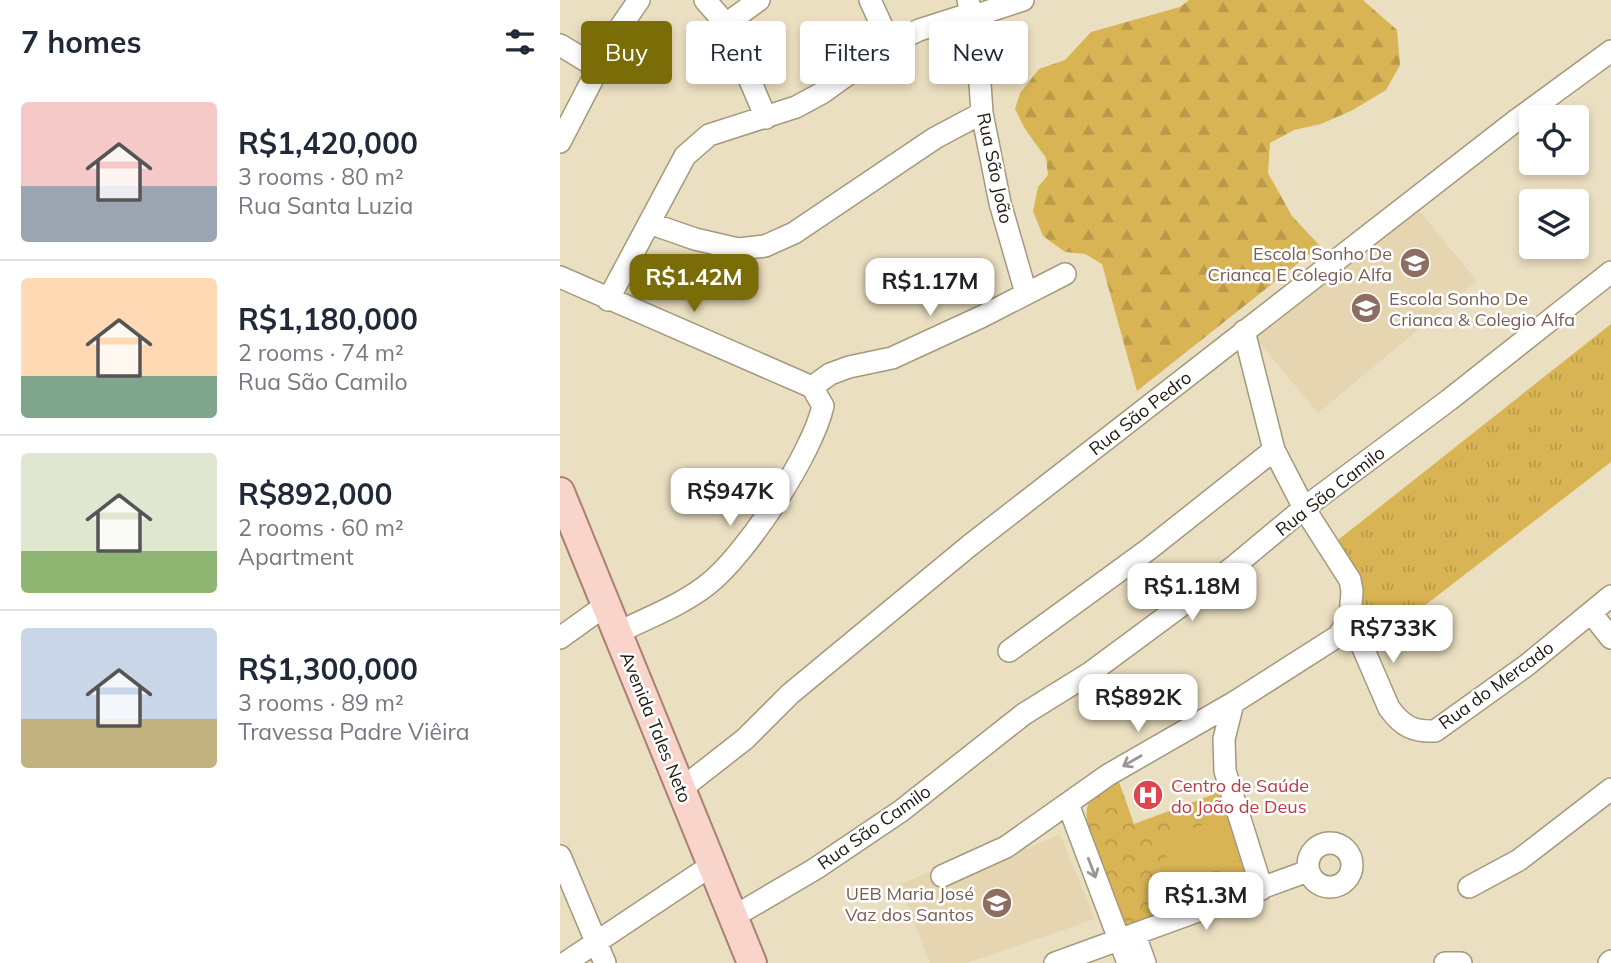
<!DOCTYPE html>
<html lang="en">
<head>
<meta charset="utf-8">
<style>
  body { margin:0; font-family:Mulish,sans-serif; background:#f6f6f7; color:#1f2937; height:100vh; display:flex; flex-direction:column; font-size:26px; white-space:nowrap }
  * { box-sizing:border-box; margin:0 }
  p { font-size:23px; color:#747a83 }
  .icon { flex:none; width:38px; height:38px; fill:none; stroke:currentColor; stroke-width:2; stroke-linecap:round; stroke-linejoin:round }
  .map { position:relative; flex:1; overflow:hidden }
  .sheet { display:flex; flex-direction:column; background:#fff; width:560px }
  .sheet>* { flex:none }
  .top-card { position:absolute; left:21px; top:21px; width:665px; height:63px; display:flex; gap:14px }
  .fabs { position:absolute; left:959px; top:105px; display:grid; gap:14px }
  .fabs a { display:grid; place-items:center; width:70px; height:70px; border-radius:7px; background:#fff; box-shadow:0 4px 10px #0003; font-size:35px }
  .price { position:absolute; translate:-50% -60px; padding:0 16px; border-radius:14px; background:#fff; color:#222; font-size:23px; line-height:46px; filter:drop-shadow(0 2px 4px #0008) }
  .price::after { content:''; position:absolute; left:50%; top:42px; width:21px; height:16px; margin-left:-10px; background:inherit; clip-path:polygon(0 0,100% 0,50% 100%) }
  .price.on { background:#7a6d08; color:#fff }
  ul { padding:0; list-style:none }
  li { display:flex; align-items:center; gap:21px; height:175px; padding:0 21px }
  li+li { border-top:2px solid #e0e1e3 }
  li span { display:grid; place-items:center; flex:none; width:196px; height:140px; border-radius:7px; color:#555 }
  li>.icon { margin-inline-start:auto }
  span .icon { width:84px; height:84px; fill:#fffc; stroke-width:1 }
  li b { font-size:30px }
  h2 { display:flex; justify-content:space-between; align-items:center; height:84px; padding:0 21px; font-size:30px }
  .pill { padding:0 24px; border-radius:7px; background:#fff; box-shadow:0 4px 10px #0003; font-size:24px; line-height:63px }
  .pill.on { background:#7a6d08; color:#fff }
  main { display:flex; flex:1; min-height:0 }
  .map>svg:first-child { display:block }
  .built { fill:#e5d6b1 }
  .grass { fill:url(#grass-tufts) }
  .forest { fill:url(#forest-firs) }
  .park { fill:url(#park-crowns) }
  .pitch { fill:#d8b454 }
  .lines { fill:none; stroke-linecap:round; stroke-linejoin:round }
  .minor-casing { stroke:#a4997c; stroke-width:24 }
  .major-casing { stroke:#a98172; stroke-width:32 }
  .minor { stroke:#fff; stroke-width:21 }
  .major { stroke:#f8d4ca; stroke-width:28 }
  .oneway { stroke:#9a9893 }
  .labels { text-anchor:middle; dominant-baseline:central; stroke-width:5; stroke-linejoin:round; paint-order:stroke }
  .street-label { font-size:18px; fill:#1f1a10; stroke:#fff }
  .education-label { font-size:18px; fill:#785e54; stroke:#fff; text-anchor:end }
  .health-label { font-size:18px; fill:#be3a42; stroke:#fff; text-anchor:start }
</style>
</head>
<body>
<main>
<section class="sheet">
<h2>7 homes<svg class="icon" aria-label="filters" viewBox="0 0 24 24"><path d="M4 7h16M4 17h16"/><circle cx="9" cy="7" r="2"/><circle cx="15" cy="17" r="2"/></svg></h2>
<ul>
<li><span style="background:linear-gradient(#f6c9c9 60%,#9aa5b1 0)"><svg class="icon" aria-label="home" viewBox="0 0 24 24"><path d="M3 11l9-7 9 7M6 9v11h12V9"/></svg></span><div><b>R$1,420,000</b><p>3 rooms · 80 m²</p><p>Rua Santa Luzia</p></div></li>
<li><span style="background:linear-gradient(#ffd9b3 70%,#7fa58c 0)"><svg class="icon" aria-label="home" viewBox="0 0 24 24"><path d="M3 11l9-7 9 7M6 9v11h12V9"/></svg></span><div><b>R$1,180,000</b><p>2 rooms · 74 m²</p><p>Rua São Camilo</p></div></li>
<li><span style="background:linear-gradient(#dfe7d0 70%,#8fb573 0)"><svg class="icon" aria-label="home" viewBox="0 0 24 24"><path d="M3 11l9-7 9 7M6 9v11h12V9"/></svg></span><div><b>R$892,000</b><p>2 rooms · 60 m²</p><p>Apartment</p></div></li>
<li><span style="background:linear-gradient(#c9d6e8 65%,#c2b280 0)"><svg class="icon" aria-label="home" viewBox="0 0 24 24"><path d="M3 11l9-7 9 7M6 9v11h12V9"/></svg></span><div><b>R$1,300,000</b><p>3 rooms · 89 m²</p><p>Travessa Padre Viêira</p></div></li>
</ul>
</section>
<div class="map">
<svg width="1051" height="963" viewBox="0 0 1051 963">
  <defs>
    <pattern id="grass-tufts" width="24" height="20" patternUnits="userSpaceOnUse" patternTransform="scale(1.75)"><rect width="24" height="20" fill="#d8b454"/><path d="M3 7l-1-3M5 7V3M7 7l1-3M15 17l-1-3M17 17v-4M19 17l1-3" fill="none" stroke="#b99a48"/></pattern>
    <pattern id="forest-firs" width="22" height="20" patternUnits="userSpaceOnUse" patternTransform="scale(1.75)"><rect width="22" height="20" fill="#d8b454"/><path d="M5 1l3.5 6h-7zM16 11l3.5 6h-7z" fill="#b99a48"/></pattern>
    <pattern id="park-crowns" width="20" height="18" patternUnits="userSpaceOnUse" patternTransform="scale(1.75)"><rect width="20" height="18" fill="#d8b454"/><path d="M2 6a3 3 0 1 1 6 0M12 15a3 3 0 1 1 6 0" fill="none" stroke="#b99a48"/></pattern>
  </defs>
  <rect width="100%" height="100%" fill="#ebdfc1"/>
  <path class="built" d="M856,207L917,281L758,413L693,335Z
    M500,834L535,919L407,963H370L339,884L373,871L379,886Z"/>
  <path class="grass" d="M1051,324V462L816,643L798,604L796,572L778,540Z"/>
  <path class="forest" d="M629,0H803L837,30L840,65L826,90L793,110L761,124L734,130L710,143L708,173L732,216L760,246L577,391L542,264L525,254L505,252L483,236L473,211L478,187L488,175L486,158L465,129L455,109L460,93L479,69L505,60L531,32L620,7Z"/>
  <path class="park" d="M559,782L574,824L652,795L663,787L692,876L687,881L672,888L567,926C556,899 513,824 531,798C537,791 551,786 559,782Z"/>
  <path class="pitch" d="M667,816L683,859L616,883L600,840Z"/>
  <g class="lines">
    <g class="minor-casing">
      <path id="minor" d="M145,0L166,24L206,118
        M310,0L330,44
        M408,0L417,39L422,113L440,203L466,293
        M166,24L199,0
        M0,45L38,68
        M0,142L57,32L79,0
        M89,223L135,239L178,249L205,246L234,233L375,138L422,113
        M0,277L252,387
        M48,300L125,156L149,135L236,107L262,93L330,44L359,30L400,17L414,16L463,0
        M252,387L270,374L289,367L332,358L421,317L505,274
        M1031,613L1051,638
        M790,618L829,708C842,726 853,732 875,731L967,665L1051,596
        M57,633C87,618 120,606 147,585C186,555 252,454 263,406L252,387
        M0,638L46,605
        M449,651L589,549L714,450
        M673,703L664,739L665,771L702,889
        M121,789L185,739L230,694L409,546L954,122L1051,51
        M508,804L568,963
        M748 865a22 22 0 1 1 44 0a22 22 0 1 1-44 0Z
        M0,856L45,963
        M382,876L446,847L548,775L673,703L778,636L790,618L792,591L790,580L744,508L714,450L684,331
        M909,887L959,860L1051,789
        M173,917L255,869L341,811L464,714L530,673L672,568L744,508L889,400L1051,272
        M575,935L585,963
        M5,963L152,865
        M495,963L748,871
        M885,963H901
        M1049,963L1051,961"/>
    </g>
    <g class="major-casing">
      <path id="major" d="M0,492L192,963"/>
    </g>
    <use href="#minor" class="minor"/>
    <use href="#major" class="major"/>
  </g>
  <defs><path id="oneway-shaft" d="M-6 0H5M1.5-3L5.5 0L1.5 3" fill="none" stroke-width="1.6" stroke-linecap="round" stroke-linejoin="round" transform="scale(1.75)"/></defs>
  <g class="oneway">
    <use href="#oneway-shaft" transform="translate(572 761) rotate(150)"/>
    <use href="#oneway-shaft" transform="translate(532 868) rotate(69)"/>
  </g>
  <defs>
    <g id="school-disc" transform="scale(1.575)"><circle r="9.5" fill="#8d6e63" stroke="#fff"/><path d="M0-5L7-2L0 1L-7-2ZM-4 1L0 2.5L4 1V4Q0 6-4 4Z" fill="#fff"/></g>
    <g id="hospital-disc" transform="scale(1.575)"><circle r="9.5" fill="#e0444e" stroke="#fff"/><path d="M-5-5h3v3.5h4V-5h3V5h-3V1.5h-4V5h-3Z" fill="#fff"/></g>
  </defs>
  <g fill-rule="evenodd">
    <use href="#school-disc" x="855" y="263"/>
    <use href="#school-disc" x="806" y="308"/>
    <use href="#hospital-disc" x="588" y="795"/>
    <use href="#school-disc" x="437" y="903"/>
  </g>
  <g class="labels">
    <g class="street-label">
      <text transform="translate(435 168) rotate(78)">Rua São João</text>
      <text transform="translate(580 413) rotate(-38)">Rua São Pedro</text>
      <text transform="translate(770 491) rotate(-38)">Rua São Camilo</text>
      <text transform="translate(936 685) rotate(-36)">Rua do Mercado</text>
      <text transform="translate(96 727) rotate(68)">Avenida Tales Neto</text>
      <text transform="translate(314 827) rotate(-35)">Rua São Camilo</text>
    </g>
    <g class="education-label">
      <text x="832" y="253">Escola Sonho De<tspan x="832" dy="21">Crianca E Colegio Alfa</tspan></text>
      <text x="829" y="298" text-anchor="start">Escola Sonho De<tspan x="829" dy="21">Crianca &amp; Colegio Alfa</tspan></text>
      <text x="414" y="893">UEB Maria José<tspan x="414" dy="21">Vaz dos Santos</tspan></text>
    </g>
    <g class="health-label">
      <text x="611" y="785">Centro de Saúde<tspan x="611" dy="21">do João de Deus</tspan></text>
    </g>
  </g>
</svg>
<div class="fabs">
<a><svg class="icon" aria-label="locate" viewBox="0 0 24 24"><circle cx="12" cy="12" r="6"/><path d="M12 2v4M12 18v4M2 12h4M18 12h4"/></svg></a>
<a><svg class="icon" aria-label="layers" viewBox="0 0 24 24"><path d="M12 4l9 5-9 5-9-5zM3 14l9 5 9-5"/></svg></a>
</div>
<b class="price on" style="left:134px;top:314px">R$1.42M</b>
<b class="price" style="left:370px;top:318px">R$1.17M</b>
<b class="price" style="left:170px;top:528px">R$947K</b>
<b class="price" style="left:632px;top:623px">R$1.18M</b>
<b class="price" style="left:833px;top:665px">R$733K</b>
<b class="price" style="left:578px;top:734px">R$892K</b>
<b class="price" style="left:646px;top:932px">R$1.3M</b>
<div class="top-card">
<a class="pill on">Buy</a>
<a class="pill">Rent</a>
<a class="pill">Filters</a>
<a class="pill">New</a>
</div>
</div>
</main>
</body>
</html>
